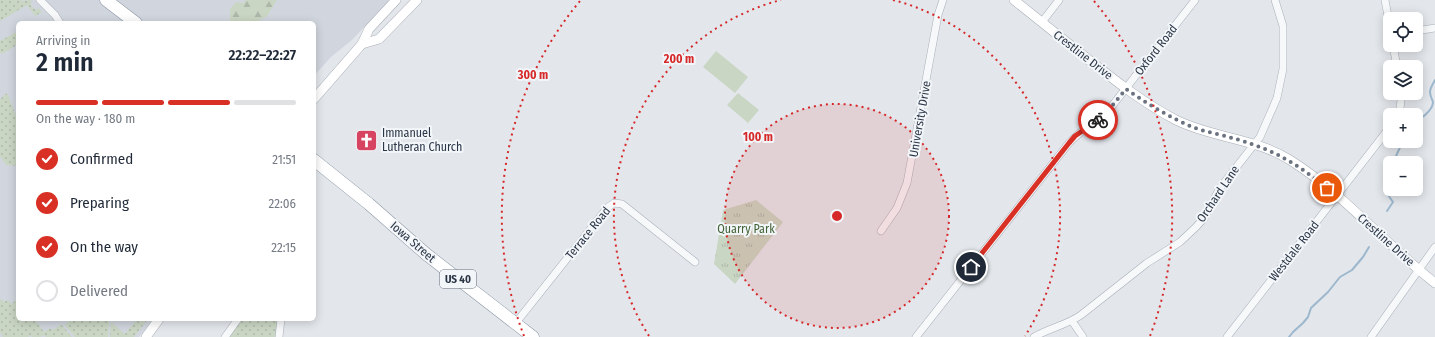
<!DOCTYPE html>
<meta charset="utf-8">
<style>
body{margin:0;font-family:"Fira Sans Condensed",sans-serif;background:#f6f6f7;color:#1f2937;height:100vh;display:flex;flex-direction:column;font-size:15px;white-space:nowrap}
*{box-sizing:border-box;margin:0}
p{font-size:13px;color:#747a83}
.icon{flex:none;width:22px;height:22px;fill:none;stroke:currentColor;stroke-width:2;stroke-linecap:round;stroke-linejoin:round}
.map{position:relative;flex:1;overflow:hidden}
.panel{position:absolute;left:16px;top:21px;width:300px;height:300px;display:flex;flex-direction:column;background:#fff;border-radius:6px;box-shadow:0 2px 10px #0003}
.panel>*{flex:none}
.buttons{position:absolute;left:1383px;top:12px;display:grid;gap:8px}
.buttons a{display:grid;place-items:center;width:40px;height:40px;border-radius:6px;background:#fff;box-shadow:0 2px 10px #0003;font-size:20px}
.pin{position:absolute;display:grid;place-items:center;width:34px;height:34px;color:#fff;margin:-17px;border:2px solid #fff;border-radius:50%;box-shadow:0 1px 4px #0007}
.courier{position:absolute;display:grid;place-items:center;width:40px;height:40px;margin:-20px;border:3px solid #d93025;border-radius:50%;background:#fff;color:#222;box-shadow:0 1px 5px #0007}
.summary em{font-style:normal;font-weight:600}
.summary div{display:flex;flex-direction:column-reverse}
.summary{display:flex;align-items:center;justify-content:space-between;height:68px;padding:0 20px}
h1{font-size:26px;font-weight:600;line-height:30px}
.bar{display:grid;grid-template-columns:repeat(4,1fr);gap:6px 4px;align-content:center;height:48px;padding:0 20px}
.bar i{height:5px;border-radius:3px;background:#e0e1e3}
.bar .active{background:#d93025}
.bar p{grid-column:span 4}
ol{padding:0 20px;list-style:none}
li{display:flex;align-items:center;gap:12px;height:44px}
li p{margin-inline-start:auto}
li .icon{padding:4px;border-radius:50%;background:#d93025;color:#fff;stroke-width:4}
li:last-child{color:#747a83}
li i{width:22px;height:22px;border:2px solid #e0e1e3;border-radius:50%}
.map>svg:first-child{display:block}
</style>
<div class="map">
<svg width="1435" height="337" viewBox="0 0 1435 337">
<defs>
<pattern id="grass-dots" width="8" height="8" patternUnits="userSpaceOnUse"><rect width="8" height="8" fill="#cad6c4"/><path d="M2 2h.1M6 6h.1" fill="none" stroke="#aeb8aa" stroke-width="1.8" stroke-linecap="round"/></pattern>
<pattern id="forest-firs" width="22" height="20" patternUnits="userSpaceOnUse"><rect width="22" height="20" fill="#cad6c4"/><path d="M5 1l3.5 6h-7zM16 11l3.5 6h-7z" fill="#aeb8aa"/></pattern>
<pattern id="park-tufts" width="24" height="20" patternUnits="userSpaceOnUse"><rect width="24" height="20" fill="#cad6c4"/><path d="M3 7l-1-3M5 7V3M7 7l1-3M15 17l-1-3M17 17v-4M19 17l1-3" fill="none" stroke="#aeb8aa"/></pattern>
</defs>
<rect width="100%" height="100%" fill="#e3e7ec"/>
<polygon fill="#d1d6de" points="0,0 390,0 352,40 331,57 314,76 314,23 18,23 18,319 153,319 139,337 0,337"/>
<g fill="url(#grass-dots)">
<polygon points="0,0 20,0 22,1 30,0 32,2 30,5 36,10 39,8 42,12 35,16 27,5 0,21"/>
<polygon points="18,31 18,44 2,54 0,52 0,41"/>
<polygon points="7,93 18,120 18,166 6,165 0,156 0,100 3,96"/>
<polygon points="2,299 4,302 8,300 11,304 18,299 18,319 35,319 44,332 50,328 53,330 61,324 72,337 46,337 44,335 40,337 32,337 31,335 28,337 3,337 0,332 0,300"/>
<polygon points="71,319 107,319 109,321 108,337 75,337 65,325"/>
<polygon points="137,319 148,319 134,337 110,337 111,322 125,334"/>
<polygon points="242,319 278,319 276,337 228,337"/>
</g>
<polygon fill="url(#forest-firs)" points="246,0 277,0 267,16 255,23 230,23 230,9 236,2 243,3"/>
<polygon fill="url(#park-tufts)" points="756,200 783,222 735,284 714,264 723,210"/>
<g fill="#cad6c4">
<polygon points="716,51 748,77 735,93 703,67"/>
<polygon points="738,93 759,110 748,123 727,105"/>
</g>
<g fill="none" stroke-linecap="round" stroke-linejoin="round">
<g stroke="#9db7cd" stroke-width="2">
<path d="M 1416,116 L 1421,118 C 1426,115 1433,108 1433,102 C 1432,99 1430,96 1430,92 C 1430,88 1433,84 1435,80"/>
<polyline points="1401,163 1401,159 1396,156 1403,141"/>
<polyline points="1387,211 1393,202 1388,195 1393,189"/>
<polyline points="1289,337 1293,332 1303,323 1308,317 1311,308 1328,292 1340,277 1352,270 1363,257 1369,247"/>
</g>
<defs>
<g id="street">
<polyline points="40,0 55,15 60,23"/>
<polyline points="1385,0 1390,27"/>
<polyline points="1042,22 1059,0"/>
<polyline points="1416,31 1435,28"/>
<polyline points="1393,45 1397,67"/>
<polyline points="1398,115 1400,108 1402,93"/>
<polyline points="881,231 897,208 907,183 938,15 943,0"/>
<polyline points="1072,321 1083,337"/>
<polyline points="515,324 608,207 614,203 622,204 695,262"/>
<polyline points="225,337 238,319"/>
<polyline points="279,337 281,319"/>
<path d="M 916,337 L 1069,143 C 1082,129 1099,120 1112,106 L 1195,0"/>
<path d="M 1034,337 C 1049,328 1067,325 1081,315 L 1147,263 L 1180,242 L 1196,227 L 1204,218 L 1220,188 L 1260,137 L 1277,98 L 1283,69 L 1283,26 L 1275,0"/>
<polyline points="1227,337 1390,127"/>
<polyline points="1371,337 1435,247"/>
</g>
<g id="secondary">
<path d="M 1014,0 C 1039,20 1064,40 1089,60 C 1117,82 1145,104 1176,120 C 1212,138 1255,138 1290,160 C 1344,194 1385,244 1435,283"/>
<polyline points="362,44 379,39 417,0"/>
<polyline points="314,99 362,44 369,29 396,0"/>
<polyline points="146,337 159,319"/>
</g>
<g id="highway">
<polyline points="106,0 136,23"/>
<polyline points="314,160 369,204 426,254 533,337"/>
</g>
</defs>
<use href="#street" stroke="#a8aeb7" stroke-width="8"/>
<use href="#secondary" stroke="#a8aeb7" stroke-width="10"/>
<use href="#highway" stroke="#8a95a4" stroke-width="13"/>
<use href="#street" stroke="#f6f8fa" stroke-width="7"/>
<use href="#secondary" stroke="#fff" stroke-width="9"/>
<use href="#highway" stroke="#fff" stroke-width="12"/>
</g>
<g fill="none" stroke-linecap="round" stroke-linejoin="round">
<path stroke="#6b7380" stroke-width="4" stroke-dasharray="0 7.2" d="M 1098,120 L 1112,106 L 1126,89 C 1146,103 1169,117 1192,127 C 1206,132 1222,135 1236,139 C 1274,150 1296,163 1327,188"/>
<polyline stroke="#d93025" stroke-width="5" points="971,267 1069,143 1075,136 1098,120"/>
</g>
<circle cx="837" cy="216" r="112" fill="#d62828" fill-opacity=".12"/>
<g fill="none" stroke="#d62828" stroke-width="2" stroke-dasharray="2 4">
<circle cx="837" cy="216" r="112"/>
<path d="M649 336A223 223 0 0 1 781 0M893 0A223 223 0 0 1 1025 336"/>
<path d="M524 336A335 335 0 0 1 580 1M1094 1A335 335 0 0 1 1150 336"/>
</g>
<defs>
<symbol id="church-square" viewBox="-11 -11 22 22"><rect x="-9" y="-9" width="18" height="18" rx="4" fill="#d64461" stroke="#f3f6f9"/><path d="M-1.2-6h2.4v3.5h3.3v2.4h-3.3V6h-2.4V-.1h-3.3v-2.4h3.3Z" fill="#fff"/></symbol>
</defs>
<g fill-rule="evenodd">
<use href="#church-square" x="354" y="128" width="25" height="25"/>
</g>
<g text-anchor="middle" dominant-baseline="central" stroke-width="4" stroke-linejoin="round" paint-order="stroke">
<rect fill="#f3f6f9" stroke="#666f7c" stroke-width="1" x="440" y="270" width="36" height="18" rx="3"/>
<g font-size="11" font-weight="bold" fill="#2a3546">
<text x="458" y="279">US 40</text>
</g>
<g font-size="12" fill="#2a3546" stroke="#f3f6f9">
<text transform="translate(1156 50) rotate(-52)">Oxford Road</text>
<text transform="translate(1083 55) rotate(38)">Crestline Drive</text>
<text transform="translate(920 119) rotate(-80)">University Drive</text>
<text transform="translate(1218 194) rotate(-56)">Orchard Lane</text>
<text transform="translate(588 233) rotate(-51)">Terrace Road</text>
<text transform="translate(1386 240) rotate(42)">Crestline Drive</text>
<text transform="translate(413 242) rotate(41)">Iowa Street</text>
<text transform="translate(1294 251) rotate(-52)">Westdale Road</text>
</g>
<g font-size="12" fill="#2a3546" stroke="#f3f6f9" text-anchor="start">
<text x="382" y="133">Immanuel<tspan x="382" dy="14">Lutheran Church</tspan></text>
</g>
<g font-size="12" fill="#416236" stroke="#f3f6f9">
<text x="746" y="229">Quarry Park</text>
</g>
</g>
<circle cx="837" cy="216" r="6" fill="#d62828" stroke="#f3f6f9" stroke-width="2"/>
<g font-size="12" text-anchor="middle" font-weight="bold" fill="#d62828" stroke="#f3f6f9" stroke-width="4" stroke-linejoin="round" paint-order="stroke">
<text x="679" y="63">200 m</text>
<text x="533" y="79">300 m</text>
<text x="758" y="141">100 m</text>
</g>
</svg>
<div class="buttons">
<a><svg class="icon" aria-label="locate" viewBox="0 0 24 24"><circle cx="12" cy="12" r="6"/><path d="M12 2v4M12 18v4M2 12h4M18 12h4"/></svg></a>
<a><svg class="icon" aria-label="layers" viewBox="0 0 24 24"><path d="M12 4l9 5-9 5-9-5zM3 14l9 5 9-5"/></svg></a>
<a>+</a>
<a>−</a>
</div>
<div class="pin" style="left:1327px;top:188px;background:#ea580c"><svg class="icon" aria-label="bag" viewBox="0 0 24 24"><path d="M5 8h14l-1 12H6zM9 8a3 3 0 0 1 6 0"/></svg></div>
<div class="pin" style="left:971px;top:267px;background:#1f2937"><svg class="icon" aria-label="home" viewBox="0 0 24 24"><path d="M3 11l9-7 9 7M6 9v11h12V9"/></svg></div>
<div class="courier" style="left:1098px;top:120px"><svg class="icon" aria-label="bike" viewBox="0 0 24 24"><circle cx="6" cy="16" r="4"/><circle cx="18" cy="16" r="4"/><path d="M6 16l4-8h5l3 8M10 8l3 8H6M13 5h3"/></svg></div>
<section class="panel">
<div class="summary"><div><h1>2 min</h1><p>Arriving in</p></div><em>22:22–22:27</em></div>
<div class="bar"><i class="active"></i><i class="active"></i><i class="active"></i><i></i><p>On the way · 180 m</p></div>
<ol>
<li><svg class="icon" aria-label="check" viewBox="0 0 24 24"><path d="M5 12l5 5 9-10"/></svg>Confirmed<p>21:51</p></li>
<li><svg class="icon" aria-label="check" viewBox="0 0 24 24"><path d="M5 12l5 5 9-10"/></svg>Preparing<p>22:06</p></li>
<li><svg class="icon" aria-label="check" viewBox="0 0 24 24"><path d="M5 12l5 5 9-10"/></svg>On the way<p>22:15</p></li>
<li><i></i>Delivered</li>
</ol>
</section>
</div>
